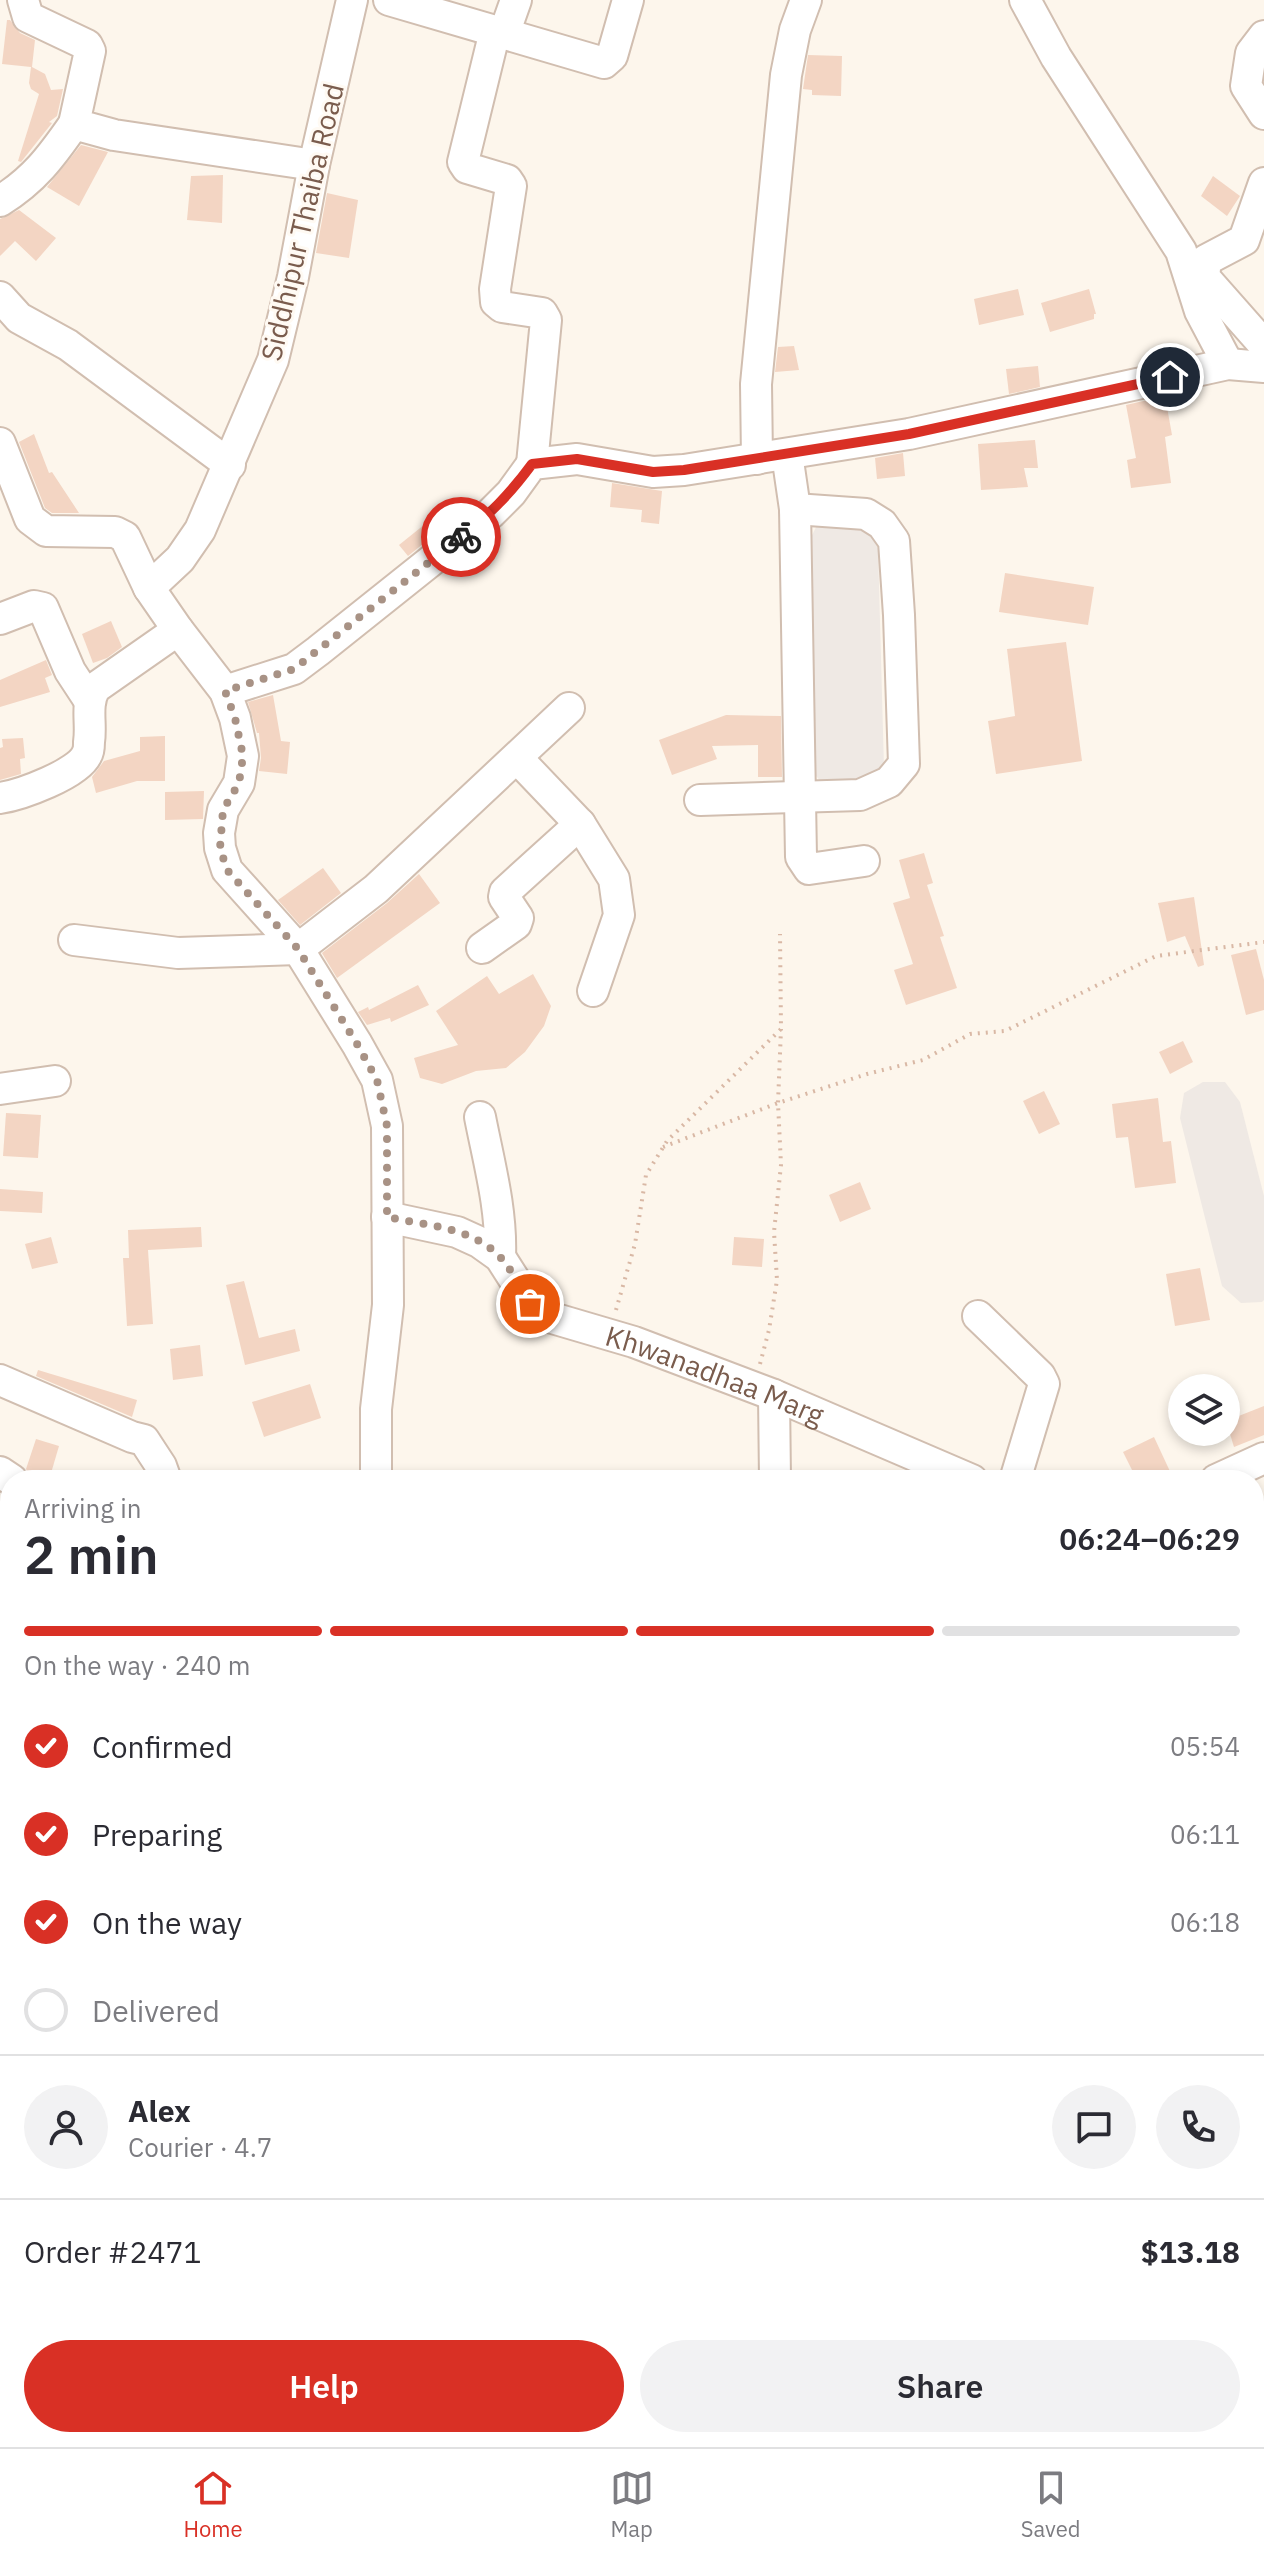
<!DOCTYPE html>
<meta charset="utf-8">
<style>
body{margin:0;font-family:"IBM Plex Sans",sans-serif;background:#f2f2f3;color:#2b2b33;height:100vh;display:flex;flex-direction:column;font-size:30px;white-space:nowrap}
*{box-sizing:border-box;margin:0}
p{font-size:26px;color:#7c7c81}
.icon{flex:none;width:44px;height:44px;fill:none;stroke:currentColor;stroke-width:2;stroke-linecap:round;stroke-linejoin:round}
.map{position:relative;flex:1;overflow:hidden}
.side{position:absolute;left:0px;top:1470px;width:1264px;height:978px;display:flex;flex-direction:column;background:#fff;border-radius:32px 32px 0 0;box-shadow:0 4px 12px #0003}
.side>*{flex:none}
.buttons{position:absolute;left:1168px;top:1374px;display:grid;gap:16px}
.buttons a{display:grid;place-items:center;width:72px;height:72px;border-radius:50%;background:#fff;box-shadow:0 4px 12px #0003;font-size:40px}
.pin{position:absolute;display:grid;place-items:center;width:68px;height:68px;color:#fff;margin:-34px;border:4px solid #fff;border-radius:50%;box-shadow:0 2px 8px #0007}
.courier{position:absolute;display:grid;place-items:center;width:80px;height:80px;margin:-40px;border:6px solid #d93025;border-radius:50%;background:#fff;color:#222;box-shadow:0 2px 10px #0007}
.overview em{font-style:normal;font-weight:600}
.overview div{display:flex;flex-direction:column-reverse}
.overview{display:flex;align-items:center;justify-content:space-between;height:136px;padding:0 24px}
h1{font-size:52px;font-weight:600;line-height:60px}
.bar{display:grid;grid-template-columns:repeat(4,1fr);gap:12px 8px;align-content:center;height:96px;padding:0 24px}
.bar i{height:10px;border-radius:6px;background:#e1e1e2}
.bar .selected{background:#d93025}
.bar p{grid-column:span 4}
.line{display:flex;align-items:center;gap:20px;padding:0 24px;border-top:2px solid #e1e1e2}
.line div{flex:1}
.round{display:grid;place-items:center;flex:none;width:84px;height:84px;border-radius:42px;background:#f2f2f3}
ol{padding:0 24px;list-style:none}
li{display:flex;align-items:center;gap:24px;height:88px}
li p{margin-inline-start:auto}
li .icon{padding:8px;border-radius:50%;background:#d93025;color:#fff;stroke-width:4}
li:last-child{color:#7c7c81}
li i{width:44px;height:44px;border:4px solid #e1e1e2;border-radius:50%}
.action{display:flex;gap:16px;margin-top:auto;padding:16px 24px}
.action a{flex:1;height:92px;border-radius:48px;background:#d93025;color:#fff;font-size:32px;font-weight:600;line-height:92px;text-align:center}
.action a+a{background:#f2f2f3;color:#2b2b33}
.menu{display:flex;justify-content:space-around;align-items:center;height:112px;border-top:2px solid #e1e1e2;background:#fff;font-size:22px;color:#7c7c81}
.menu a{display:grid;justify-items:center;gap:4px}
.menu .selected{color:#d93025}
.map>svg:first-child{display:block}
</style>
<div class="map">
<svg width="1264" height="2447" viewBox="0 0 1264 2447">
<rect width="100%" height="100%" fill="#fdf6ec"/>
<g fill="#efe9e4">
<polygon points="864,524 878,548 884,768 871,786 829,791 811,770 805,550 817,525"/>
<polygon points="1203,1082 1225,1082 1240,1102 1264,1196 1264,1300 1262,1302 1241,1303 1222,1286 1180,1118 1184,1093"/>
</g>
<g fill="#f3d5c3">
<polygon points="7,20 10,20 20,33 35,40 32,67 45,74 51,90 63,89 57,116 49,122 52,123 21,162 18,161 39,94 31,89 29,83 31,67 2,64"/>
<polygon points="808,55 842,56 841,96 812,95 812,90 803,89"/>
<polygon points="81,145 108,152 79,206 47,187"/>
<polygon points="223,175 222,223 187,220 191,176"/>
<polygon points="1213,176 1240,196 1227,216 1201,196"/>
<polygon points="327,193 358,200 349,258 316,253"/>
<polygon points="19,210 56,238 36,261 15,241 0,256 0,219"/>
<polygon points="1018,289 1024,315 979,325 974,299"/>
<polygon points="1089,289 1096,314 1094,314 1094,319 1050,332 1041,303"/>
<polygon points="794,346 799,370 775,372 778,347"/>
<polygon points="1038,366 1040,387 1009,394 1006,369"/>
<polygon points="1165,396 1172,435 1165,437 1171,483 1131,488 1127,460 1136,458 1126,405"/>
<polygon points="34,434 49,473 52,472 79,513 52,513 45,508 19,442"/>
<polygon points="1035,440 1038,468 1024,468 1028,487 981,490 978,444"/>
<polygon points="903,453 905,476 877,479 875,458"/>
<polygon points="612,483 662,491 659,524 641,522 642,510 610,507"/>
<polygon points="450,504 459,515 408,556 399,545"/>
<polygon points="1005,573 1094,587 1088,625 999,612"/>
<polygon points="111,621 122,647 107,658 93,663 82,634"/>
<polygon points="1066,642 1082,761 996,774 988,721 1015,716 1007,649"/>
<polygon points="46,660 52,675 45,678 50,692 0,707 0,680"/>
<polygon points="273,695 281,741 290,742 287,774 259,771 261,758 259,733 257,733 248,702"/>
<polygon points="726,715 781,716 782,777 758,777 758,745 712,746 717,759 672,775 659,740"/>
<polygon points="165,736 165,781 137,781 96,793 92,777 104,761 140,751 140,737"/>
<polygon points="23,738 25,758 20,759 21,774 0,780 0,748 3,747 2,739"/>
<polygon points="204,791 203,819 165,820 165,792"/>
<polygon points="924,853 933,883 927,885 944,936 940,937 957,988 906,1005 894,970 913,964 893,903 910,898 899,860"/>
<polygon points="323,868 341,893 300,925 278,900"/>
<polygon points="419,874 440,903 337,978 322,953 387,903"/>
<polygon points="1194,897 1204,965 1198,967 1185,936 1167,942 1158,903"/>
<polygon points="1256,949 1264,980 1264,1010 1246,1015 1231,955"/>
<polygon points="533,974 551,1006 544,1026 525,1052 506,1068 476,1071 442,1084 420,1078 414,1058 458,1045 436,1011 487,976 499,994"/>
<polygon points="418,985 429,1005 391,1022 390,1018 367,1025 358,1012 368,1007 369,1010"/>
<polygon points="1183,1041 1193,1062 1170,1074 1159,1052"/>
<polygon points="1044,1091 1060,1124 1039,1134 1023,1101"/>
<polygon points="1158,1098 1163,1142 1171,1141 1176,1183 1135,1188 1128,1137 1116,1138 1112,1104"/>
<polygon points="6,1113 41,1115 38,1158 3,1156"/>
<polygon points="860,1182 871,1209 840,1222 829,1195"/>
<polygon points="0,1189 43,1192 42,1213 0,1211"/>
<polygon points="201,1227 202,1247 148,1250 153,1324 127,1326 123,1258 129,1258 128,1230"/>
<polygon points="51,1237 58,1263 32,1269 25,1244"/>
<polygon points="734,1237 764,1239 762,1267 732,1265"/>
<polygon points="1200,1268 1210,1320 1175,1326 1166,1274"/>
<polygon points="244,1281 259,1338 295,1329 300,1351 245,1365 226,1285"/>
<polygon points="200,1345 203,1376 173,1380 170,1349"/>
<polygon points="38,1370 137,1400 132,1417 36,1376"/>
<polygon points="310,1384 321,1418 264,1437 252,1402"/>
<polygon points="1264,1406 1264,1435 1234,1447 1226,1421"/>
<polygon points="1154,1437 1174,1480 1137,1480 1123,1452"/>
<polygon points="36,1439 59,1446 49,1480 28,1473 26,1469"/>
</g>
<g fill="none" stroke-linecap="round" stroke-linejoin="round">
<defs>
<g id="minor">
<polyline points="23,0 28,17 87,45 90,51 74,124 114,135 314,165"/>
<polyline points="352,0 314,165 293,277 273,360 200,530 180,559 149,588 178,630 225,691 235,718 243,756 239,783 223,810 219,833 220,848 227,870 298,949 357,1044 377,1080 387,1126 388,1305 376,1409 376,1480"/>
<polyline points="389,0 604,63 612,56 628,0"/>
<polyline points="1025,0 1056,57 1181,251 1200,311 1228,364"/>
<polyline points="495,31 463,162 467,168 507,180 511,186 495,289 496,302 502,307 542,313 546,320 532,464"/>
<polyline points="504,34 516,0"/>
<polyline points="1264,36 1251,53 1246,86 1264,114"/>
<polyline points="1264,183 1244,240 1206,260 1204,277 1264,345"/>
<path d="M 0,201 C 34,180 51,157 74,124"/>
<polyline points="0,297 19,318 68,345 230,465"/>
<polyline points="0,443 30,519 46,531 115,532 125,537 149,588"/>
<polyline points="787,454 795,509 801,857 809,869 864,861"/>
<polyline points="757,459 756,384 786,75 795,30 806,0"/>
<polyline points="0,619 34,606 43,608 70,671 89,700"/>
<polyline points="225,691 294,669 318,651 491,513 511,493 532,464 577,459 653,472 684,470 909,434 1228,364 1264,367"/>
<polyline points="517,758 580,824 614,879 619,915 593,991"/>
<path d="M 0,798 C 20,795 79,774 87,754 C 89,751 89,746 89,742 C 92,723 85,706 95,688 L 178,630"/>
<polyline points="700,800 860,795 889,782 904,764 899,615 894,541 882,524 866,514 795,509"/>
<polyline points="74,940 178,953 298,949 376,889 569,708"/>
<polyline points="482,948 516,924 518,918 504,897 505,892 580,824"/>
<polyline points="0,1089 55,1081"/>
<path d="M 480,1117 C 489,1163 502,1210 500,1257"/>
<path id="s1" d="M 387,1217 L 457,1232 L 479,1242 L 500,1257 L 530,1304 L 549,1317 L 634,1342 L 774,1395 L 972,1480"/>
<polyline points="978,1316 1040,1376 1044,1384 1015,1480"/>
<polyline points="0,1380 132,1437 144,1440 161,1466 166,1480"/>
<polyline points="774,1395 775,1480"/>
<polyline points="0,1472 12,1480"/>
<polyline points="1216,1480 1264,1458"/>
<polyline points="1254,1898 1264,1908"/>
<polyline points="1254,2196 1264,2189"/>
<polyline points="1254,2275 1264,2280"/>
<polyline points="1254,2392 1264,2407"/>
<polyline points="1144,2438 1166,2446"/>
<polyline points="324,2447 327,2438"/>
<polyline points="683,2447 685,2438"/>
<polyline points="862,2447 863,2438"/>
</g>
</defs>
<use href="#minor" stroke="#d1beb0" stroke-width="34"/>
<g stroke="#d9b8a5" stroke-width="4" stroke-dasharray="2 6" stroke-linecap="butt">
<polyline points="663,1147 778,1103 867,1074 923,1060 970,1034 1005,1031 1156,956 1264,942"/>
<polyline points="616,1310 635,1244 646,1175 667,1141 781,1029 780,934"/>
<polyline points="760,1364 769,1330 777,1280 774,1232 781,1165 778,1103 781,1029"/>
<polyline points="0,2104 10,2125"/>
<polyline points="211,2438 214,2439 216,2447"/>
</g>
<use href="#minor" stroke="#fff" stroke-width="30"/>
</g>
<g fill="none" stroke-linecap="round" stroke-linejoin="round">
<path stroke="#a89285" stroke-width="8" stroke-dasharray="0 14.4" d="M 461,537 L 294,669 L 225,691 L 235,718 L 243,756 L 239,783 L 223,810 L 220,848 L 227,870 L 298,949 L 357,1044 L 377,1080 L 387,1126 L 387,1217 C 424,1225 471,1227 499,1256 C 512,1269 521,1289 530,1304"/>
<path stroke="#d93025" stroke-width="10" d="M 461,537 C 490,514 510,494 532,464 L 577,459 L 653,472 L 684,470 L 909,434 L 1170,377"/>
</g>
<g text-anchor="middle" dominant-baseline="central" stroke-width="6" stroke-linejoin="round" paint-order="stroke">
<g font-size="28" fill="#7a5c4d" stroke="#fffaf3">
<text transform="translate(302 222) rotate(-77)">Siddhipur Thaiba Road</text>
<text stroke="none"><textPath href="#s1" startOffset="376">Khwanadhaa Marg</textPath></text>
</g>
</g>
</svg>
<div class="buttons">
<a><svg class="icon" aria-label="layers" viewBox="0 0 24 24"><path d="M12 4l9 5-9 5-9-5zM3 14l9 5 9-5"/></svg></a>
</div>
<div class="pin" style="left:530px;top:1304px;background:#ea580c"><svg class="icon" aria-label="bag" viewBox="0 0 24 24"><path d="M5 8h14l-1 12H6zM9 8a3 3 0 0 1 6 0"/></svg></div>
<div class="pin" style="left:1170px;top:377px;background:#1f2937"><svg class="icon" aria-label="home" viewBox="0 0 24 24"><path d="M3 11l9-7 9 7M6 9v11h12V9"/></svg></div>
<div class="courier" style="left:461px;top:537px"><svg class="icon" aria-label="bike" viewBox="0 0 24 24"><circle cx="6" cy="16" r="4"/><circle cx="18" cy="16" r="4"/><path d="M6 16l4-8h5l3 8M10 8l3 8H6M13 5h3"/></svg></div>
<section class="side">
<div class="overview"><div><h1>2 min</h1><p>Arriving in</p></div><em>06:24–06:29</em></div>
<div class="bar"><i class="selected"></i><i class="selected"></i><i class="selected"></i><i></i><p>On the way · 240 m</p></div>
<ol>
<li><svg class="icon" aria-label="check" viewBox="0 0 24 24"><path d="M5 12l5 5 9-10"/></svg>Confirmed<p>05:54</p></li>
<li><svg class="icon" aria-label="check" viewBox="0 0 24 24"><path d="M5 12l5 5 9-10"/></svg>Preparing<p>06:11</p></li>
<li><svg class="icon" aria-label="check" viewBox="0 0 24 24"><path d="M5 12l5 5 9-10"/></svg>On the way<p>06:18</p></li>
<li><i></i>Delivered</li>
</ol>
<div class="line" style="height:144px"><a class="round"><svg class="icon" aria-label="person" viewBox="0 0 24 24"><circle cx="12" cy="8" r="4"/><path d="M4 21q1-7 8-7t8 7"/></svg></a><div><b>Alex</b><p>Courier · 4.7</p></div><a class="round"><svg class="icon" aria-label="chat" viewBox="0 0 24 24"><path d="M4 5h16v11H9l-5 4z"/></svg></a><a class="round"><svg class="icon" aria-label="phone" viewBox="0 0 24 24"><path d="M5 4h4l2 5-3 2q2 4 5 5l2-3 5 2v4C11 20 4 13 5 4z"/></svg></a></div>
<div class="line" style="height:104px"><div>Order #2471</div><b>$13.18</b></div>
<div class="action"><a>Help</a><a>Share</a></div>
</section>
</div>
<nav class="menu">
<a class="selected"><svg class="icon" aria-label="home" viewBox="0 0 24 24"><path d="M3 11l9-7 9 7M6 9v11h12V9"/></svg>Home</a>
<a><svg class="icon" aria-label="map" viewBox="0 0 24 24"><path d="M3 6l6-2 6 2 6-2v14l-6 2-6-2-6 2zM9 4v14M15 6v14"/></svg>Map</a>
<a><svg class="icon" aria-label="saved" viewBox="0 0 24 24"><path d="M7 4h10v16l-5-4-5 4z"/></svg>Saved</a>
</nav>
